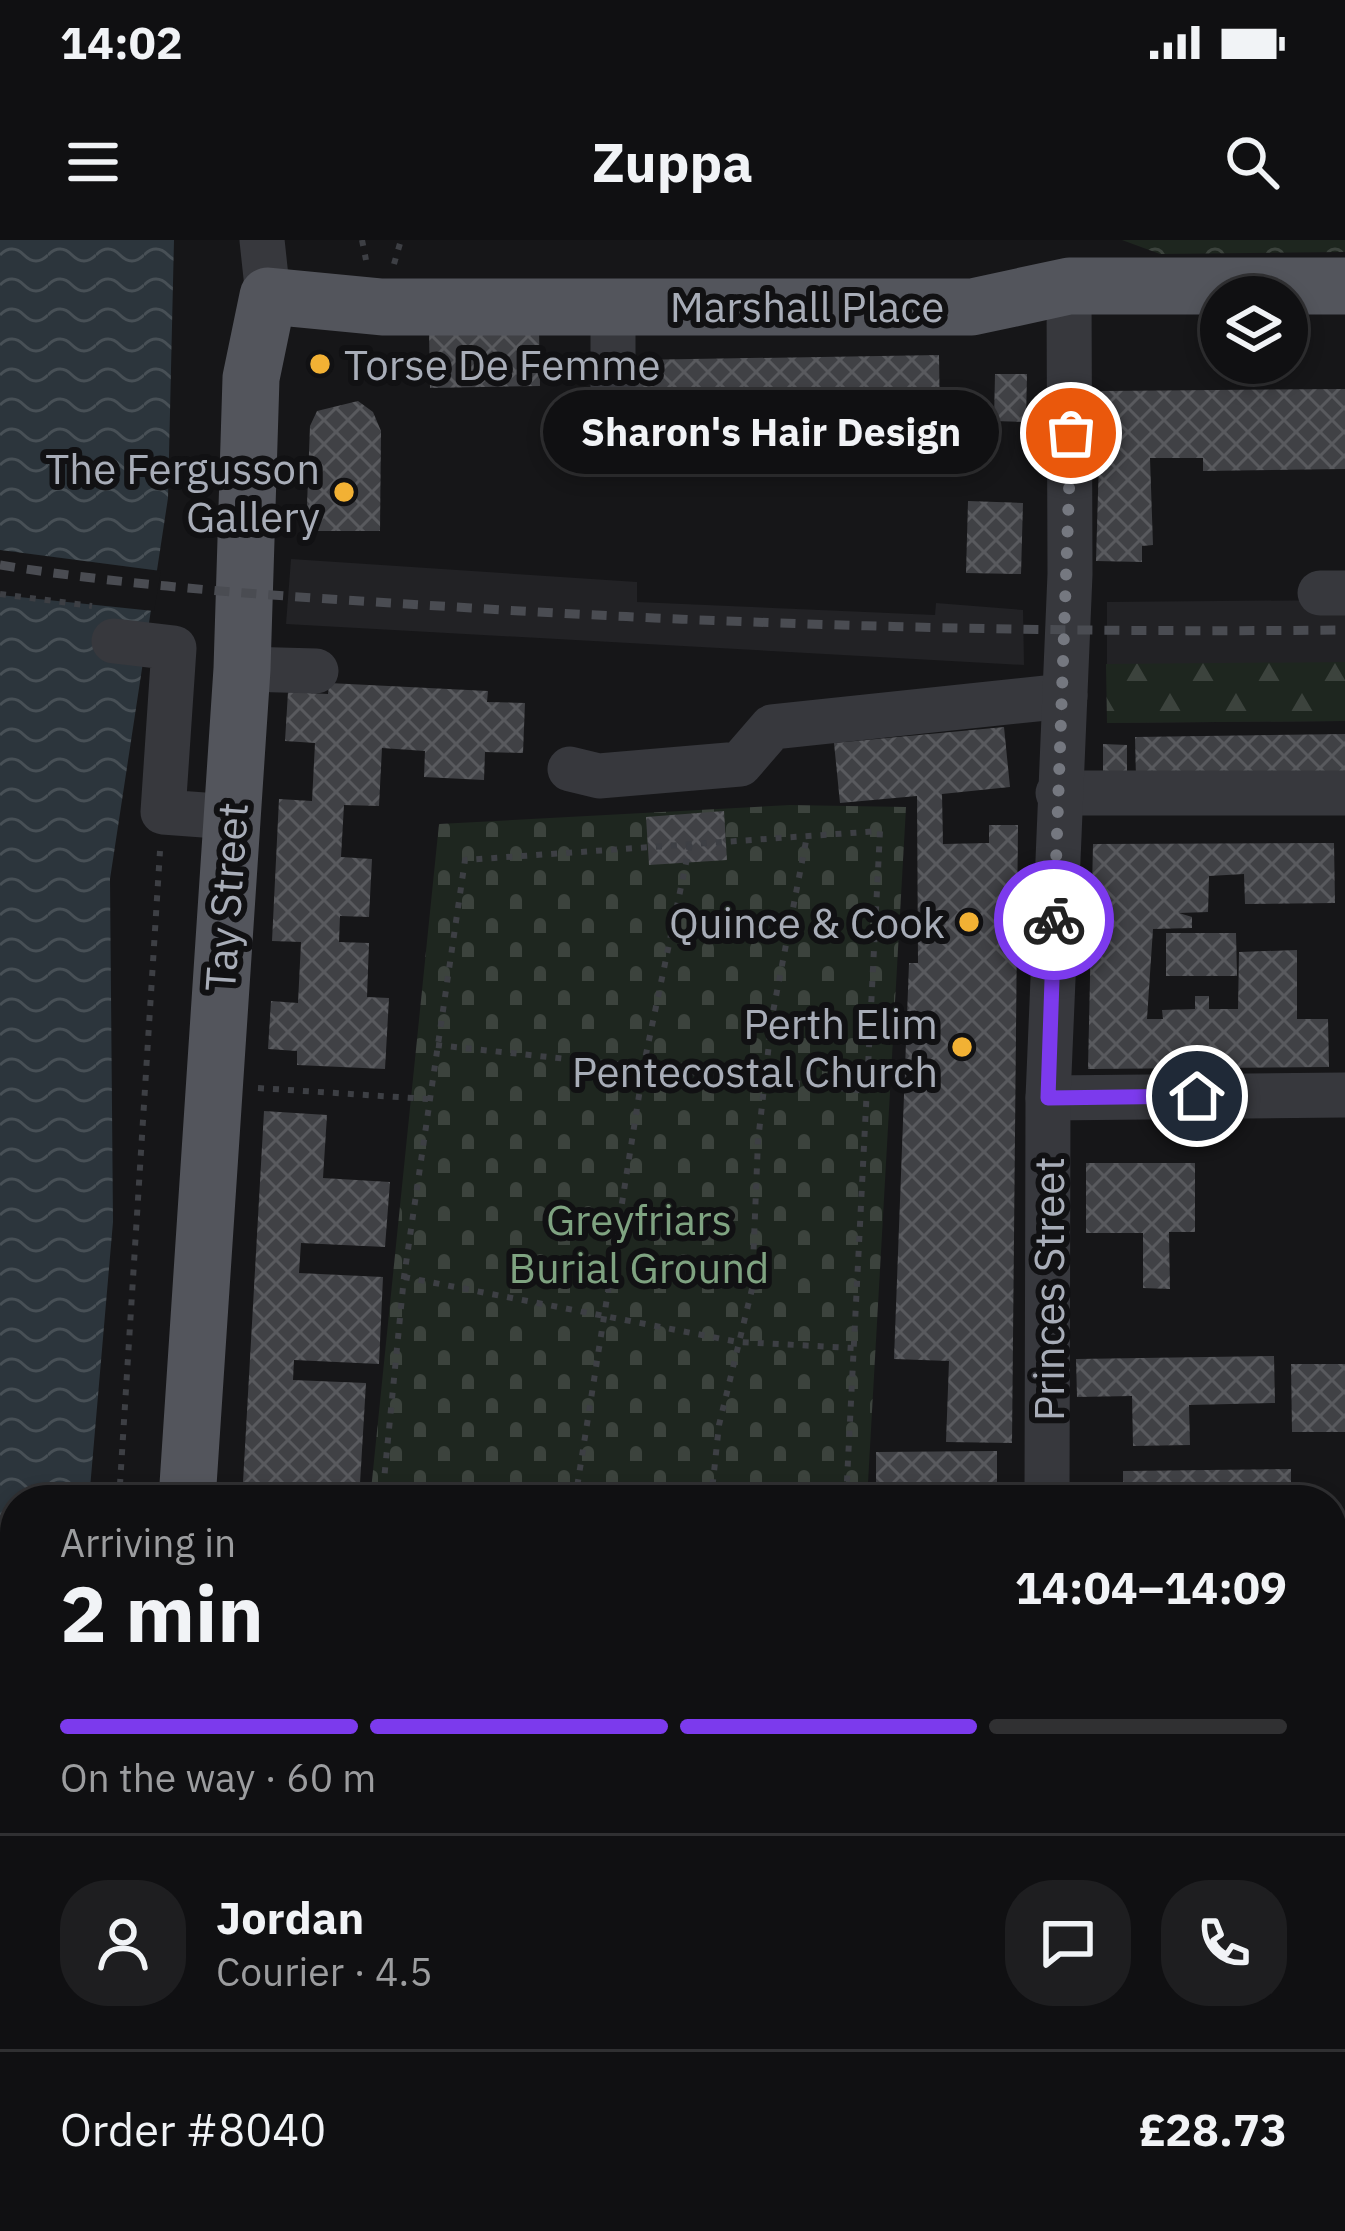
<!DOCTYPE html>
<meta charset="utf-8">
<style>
body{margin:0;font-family:"IBM Plex Sans",sans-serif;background:#1e1e20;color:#f1f3f6;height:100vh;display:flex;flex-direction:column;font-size:45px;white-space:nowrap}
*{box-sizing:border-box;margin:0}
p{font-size:39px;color:#9c9d9f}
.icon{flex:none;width:66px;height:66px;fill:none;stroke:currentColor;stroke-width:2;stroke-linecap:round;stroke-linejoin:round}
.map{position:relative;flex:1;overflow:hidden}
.panel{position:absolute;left:0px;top:1245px;width:1347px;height:747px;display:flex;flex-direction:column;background:#101012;border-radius:48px 48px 0 0;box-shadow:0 6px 18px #0003,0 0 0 3px #303032}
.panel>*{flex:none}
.buttons{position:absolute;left:1200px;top:36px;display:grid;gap:24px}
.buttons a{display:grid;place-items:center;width:108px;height:108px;border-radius:50%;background:#101012;box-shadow:0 6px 18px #0003,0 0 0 3px #303032;font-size:60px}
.pin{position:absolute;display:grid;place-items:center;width:102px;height:102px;color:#fff;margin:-51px;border:6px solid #fff;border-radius:50%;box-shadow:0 3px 12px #0007}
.courier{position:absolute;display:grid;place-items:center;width:120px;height:120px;margin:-60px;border:9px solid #7c3aed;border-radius:50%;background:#fff;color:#222;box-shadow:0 3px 15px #0007}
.bubble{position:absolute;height:84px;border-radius:42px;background:#101012;box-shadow:0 6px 18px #0003,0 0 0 3px #303032;font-size:39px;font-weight:800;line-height:84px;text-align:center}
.headline em{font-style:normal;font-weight:800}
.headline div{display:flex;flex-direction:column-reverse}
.headline{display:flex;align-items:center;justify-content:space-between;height:204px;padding:0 60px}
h1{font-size:78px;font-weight:800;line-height:90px}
.bar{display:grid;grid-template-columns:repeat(4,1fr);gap:18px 12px;align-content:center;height:144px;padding:0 60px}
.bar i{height:15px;border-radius:9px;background:#303032}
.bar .active{background:#7c3aed}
.bar p{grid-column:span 4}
.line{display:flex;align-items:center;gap:30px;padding:0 60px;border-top:3px solid #303032}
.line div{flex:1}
.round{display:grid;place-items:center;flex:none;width:126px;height:126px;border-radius:48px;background:#1e1e20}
.status{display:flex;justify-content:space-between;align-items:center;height:84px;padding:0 60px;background:#101012;direction:ltr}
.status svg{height:33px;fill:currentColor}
header{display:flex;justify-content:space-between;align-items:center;height:156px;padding:0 60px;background:#101012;font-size:54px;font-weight:800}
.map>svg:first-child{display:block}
</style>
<div class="status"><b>14:02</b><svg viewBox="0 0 49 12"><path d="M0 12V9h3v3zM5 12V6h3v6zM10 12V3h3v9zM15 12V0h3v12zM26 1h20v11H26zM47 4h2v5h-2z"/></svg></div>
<header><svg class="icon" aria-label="menu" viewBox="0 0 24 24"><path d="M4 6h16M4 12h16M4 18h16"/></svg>Zuppa<svg class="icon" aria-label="search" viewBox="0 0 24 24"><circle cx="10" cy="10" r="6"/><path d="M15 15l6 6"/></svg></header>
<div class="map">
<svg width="1345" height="1991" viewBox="0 0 1345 1991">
<defs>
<pattern id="forest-firs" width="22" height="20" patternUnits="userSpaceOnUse" patternTransform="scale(3)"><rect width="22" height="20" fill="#1e261f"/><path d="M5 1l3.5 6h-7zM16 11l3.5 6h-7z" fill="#3c433d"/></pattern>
<pattern id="cemetery-stones" width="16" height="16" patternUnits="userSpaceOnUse" patternTransform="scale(3)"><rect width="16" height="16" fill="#1e261f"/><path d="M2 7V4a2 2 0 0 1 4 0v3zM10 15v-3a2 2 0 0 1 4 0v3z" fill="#3c433d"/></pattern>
<pattern id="park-crowns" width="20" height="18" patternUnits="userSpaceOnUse" patternTransform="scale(3)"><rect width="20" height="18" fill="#1e261f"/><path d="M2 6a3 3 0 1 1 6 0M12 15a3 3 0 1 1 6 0" fill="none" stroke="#3c433d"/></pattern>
<pattern id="water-waves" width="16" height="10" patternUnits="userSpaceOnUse" patternTransform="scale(3)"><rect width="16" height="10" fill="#2c353c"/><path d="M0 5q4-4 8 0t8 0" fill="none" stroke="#485056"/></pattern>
<pattern id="building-cross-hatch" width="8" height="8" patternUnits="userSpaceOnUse" patternTransform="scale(3)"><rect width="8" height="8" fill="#404145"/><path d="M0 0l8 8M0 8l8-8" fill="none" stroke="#595a5e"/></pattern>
</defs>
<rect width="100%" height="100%" fill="#161618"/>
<g fill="#222225">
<polygon points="291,319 637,342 637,362 935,375 936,363 1023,370 1024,425 286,384"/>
<polygon points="1345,360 1345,481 1107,483 1107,362"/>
</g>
<polygon fill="url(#forest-firs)" points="1345,422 1345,481 1107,483 1106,424"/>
<polygon fill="url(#cemetery-stones)" points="790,565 906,567 867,1260 370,1260 439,584"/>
<polygon fill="url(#park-crowns)" points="1122,0 1345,0 1345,12 1160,14"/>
<polygon fill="url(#water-waves)" points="0,0 174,0 168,258 110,639 113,982 89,1260 15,1260 15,1977 0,1991"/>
<polygon fill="#161618" points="0,310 161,331 154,371 0,355"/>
<g fill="url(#building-cross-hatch)">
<polygon points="539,89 540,146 430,148 429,91"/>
<polygon points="939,115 940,182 633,187 632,120"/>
<polygon points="995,134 1027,134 1026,182 994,181"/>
<polygon points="1345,149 1345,229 1203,231 1203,218 1150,218 1153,305 1142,306 1142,322 1096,321 1101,151"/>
<polygon points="358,161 373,172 381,191 380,291 306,291 310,186 317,171"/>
<polygon points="968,261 1023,263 1021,334 966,333"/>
<polygon points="329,443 488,451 487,462 525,463 523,513 485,512 484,540 424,537 425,511 382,508 379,566 344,565 341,617 372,619 369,677 340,676 339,702 369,703 367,757 389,758 385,829 297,825 297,811 268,809 271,761 298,763 301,702 272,701 279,559 312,561 315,503 285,501 288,452 328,454"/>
<polygon points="1004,487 1010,547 942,554 943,604 989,603 989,585 1018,585 1012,1203 946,1202 949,1121 894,1119 909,723 918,723 917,556 840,563 834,503"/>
<polygon points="1345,494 1345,537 1136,539 1135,497"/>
<polygon points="1103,504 1127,505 1127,535 1103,535"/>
<polygon points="724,571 727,620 649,625 646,577"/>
<polygon points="1334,603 1335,663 1245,664 1244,634 1209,636 1208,672 1179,673 1192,677 1192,688 1153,689 1147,779 1163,779 1162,770 1195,769 1195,756 1209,756 1209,769 1238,769 1239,712 1297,710 1297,779 1328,779 1329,827 1088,829 1093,604"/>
<polygon points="1166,693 1236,693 1237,736 1166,736"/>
<polygon points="264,871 327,875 323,938 390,942 385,1007 301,1003 299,1033 383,1037 379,1124 294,1120 293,1140 366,1143 359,1260 242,1260"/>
<polygon points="1086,923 1195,923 1195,992 1169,992 1170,1049 1143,1048 1143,993 1086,993"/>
<polygon points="1274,1116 1275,1163 1189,1165 1190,1205 1133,1206 1132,1156 1077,1157 1076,1119"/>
<polygon points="1291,1124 1345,1124 1345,1192 1292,1192"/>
<polygon points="997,1211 997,1260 876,1260 876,1212"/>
<polygon points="1291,1229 1291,1260 1123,1260 1123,1231"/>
<rect x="1332" y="1296" width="13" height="156"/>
<rect x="1332" y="1899" width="13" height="66"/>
</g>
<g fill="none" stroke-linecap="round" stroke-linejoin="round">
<g stroke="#3d3f44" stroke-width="6" stroke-dasharray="6 9" stroke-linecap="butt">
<polyline points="362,0 366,20"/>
<polyline points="394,24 401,0"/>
<polyline points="0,354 92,366"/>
<polyline points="436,805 867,851"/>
<polyline points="258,848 428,859"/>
<polyline points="404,1037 738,1102 854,1108"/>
<polyline points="119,1260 160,611"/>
<polyline points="425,1260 383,1250 404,1037 465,620 880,591 846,1260"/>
<polyline points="575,1260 644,824 690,604"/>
<polyline points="711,1260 719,1185 752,1049 758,901 772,777 807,596"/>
<polyline points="1266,1977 1266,1991"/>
<polyline points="89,1991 91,1977"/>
</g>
<g stroke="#37383d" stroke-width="45">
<polyline points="262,0 268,56"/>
<polyline points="613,65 613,182 622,207 780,211"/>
<polyline points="1320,353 1345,353"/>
<polyline points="114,401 174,408 163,572 231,577"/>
<polyline points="242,429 316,431"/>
<polyline points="570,529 599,536 740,524 772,487 1065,456"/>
<polyline points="1058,553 1345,553"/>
<polyline points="1048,858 1345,855"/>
<polyline points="1047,1260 1048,858 1070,334 1069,46"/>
<polyline points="1332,1479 1345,1478"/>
<polyline points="341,1977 502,1991"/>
<polyline points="1012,1991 1013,1977"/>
</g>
<g stroke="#53555c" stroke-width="57">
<polyline points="187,1260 242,429 251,138 268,56 382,67 972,67 1069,46 1345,46"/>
<polyline points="0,1959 15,1960"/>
<polyline points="155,1977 156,1991"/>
</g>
<path stroke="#4a4c52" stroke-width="9" stroke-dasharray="15 12" stroke-linecap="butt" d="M 0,325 C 156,350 313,358 471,368 C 762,386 1054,393 1345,390"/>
</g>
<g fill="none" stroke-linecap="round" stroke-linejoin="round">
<polyline stroke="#757880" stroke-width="12" stroke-dasharray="0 21.6" points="1054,680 1071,193"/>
<polyline stroke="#7c3aed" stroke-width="15" points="1054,680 1048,858 1197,856"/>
</g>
<g fill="#f2b134" stroke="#111113" stroke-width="4.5">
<circle cx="320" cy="124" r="12"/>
<circle cx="344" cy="252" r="12"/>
<circle cx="969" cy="682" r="12"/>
<circle cx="962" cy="807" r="12"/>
</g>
<g text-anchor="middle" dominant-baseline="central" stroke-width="12" stroke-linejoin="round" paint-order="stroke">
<g font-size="42" fill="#a8adb8" stroke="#111113">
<text x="807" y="66">Marshall Place</text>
<text transform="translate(226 657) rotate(-86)">Tay Street</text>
<text transform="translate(1048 1049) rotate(-90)">Princes Street</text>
</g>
<g font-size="42" fill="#a8adb8" stroke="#111113" text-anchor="end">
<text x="344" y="124" text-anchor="start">Torse De Femme</text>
<text x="320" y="228">The Fergusson<tspan x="320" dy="48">Gallery</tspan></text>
<text x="945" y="682">Quince &amp; Cook</text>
<text x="938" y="783">Perth Elim<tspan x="938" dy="48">Pentecostal Church</tspan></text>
</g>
<g font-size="42" fill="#7fa381" stroke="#111113">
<text x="639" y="979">Greyfriars<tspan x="639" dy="48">Burial Ground</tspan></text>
</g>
</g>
</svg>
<div class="buttons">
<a><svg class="icon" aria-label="layers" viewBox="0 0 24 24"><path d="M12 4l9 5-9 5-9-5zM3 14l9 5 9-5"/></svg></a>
</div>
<div class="pin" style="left:1071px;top:193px;background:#ea580c"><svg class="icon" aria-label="bag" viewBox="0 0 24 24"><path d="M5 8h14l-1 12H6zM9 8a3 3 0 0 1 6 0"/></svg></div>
<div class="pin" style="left:1197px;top:856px;background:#1f2937"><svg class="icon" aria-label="home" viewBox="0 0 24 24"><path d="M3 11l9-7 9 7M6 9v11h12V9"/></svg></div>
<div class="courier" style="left:1054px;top:680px"><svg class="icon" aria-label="bike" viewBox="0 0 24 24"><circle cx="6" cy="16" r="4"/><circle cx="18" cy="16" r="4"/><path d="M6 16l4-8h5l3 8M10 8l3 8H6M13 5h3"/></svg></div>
<div class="bubble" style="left:543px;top:150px;width:456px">Sharon's Hair Design</div>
<section class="panel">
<div class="headline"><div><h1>2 min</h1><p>Arriving in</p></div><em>14:04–14:09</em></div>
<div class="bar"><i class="active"></i><i class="active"></i><i class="active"></i><i></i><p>On the way · 60 m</p></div>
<div class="line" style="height:216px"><a class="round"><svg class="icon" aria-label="person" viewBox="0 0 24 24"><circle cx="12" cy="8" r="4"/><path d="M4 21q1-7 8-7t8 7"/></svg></a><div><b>Jordan</b><p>Courier · 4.5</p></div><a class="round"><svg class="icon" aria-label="chat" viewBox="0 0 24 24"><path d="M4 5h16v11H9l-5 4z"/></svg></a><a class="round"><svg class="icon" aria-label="phone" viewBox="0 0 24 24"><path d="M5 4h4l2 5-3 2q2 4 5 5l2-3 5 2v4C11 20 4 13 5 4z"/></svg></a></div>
<div class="line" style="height:156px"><div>Order #8040</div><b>£28.73</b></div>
</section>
</div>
